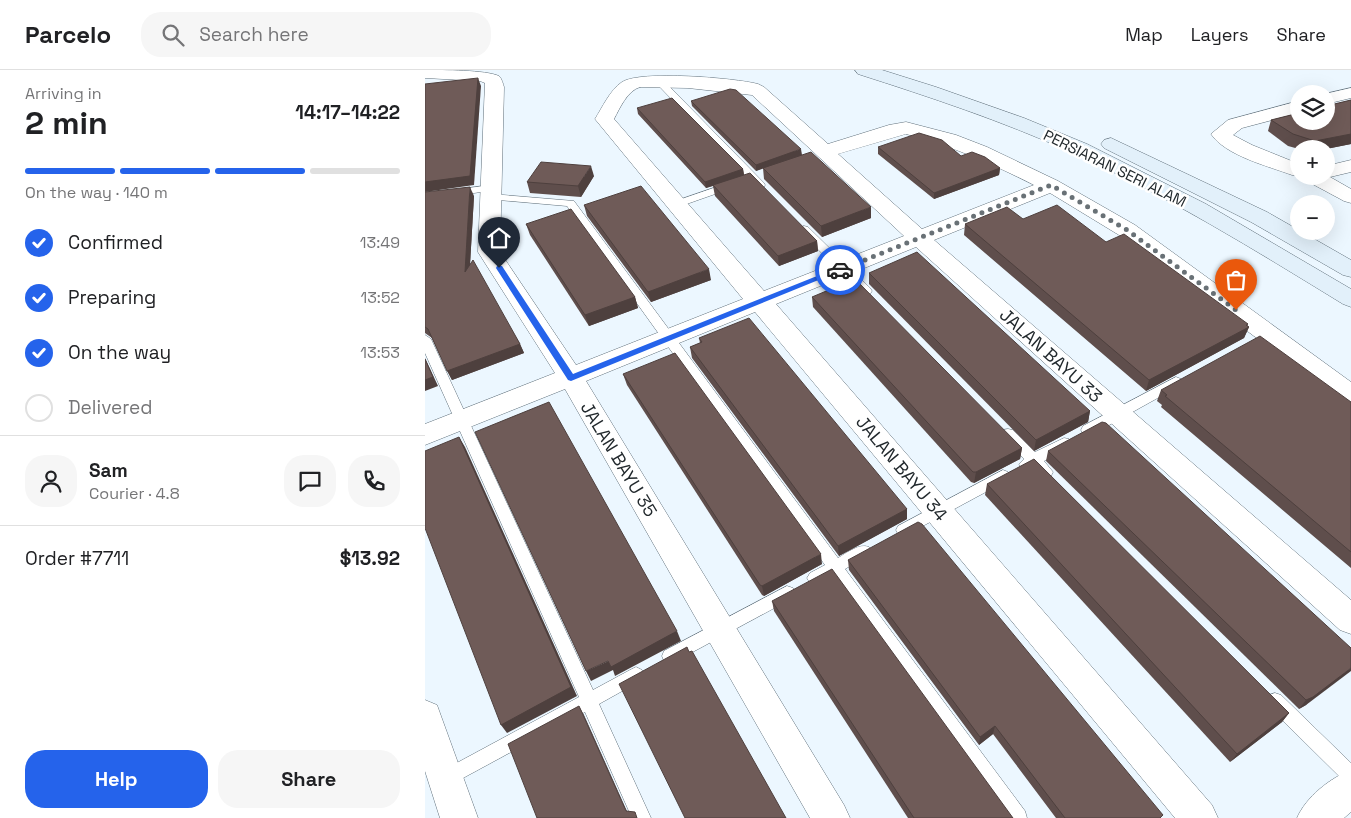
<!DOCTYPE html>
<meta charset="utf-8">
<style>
body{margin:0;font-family:"Space Grotesk",sans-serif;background:#f6f6f6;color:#202124;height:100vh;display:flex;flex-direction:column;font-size:19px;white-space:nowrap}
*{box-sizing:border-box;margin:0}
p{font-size:16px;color:#757577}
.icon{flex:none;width:28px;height:28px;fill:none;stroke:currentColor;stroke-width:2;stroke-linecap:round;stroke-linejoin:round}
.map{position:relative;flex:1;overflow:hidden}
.details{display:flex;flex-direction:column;background:#fff;width:425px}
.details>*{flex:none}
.controls{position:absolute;left:865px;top:15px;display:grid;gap:10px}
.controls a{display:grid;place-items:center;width:45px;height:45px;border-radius:50%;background:#fff;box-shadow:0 5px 20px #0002;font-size:25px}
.pin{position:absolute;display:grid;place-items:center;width:42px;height:42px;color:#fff;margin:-51px -21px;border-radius:50% 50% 50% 0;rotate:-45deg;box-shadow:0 0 5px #0007}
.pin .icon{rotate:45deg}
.courier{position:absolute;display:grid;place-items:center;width:50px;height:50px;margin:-25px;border:4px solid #2563eb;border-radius:50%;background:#fff;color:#222;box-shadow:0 1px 6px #0007}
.summary em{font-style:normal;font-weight:700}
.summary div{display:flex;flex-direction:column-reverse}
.summary{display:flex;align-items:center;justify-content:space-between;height:85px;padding:0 25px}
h1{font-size:32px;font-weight:700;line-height:38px}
.bar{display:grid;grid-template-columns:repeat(4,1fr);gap:8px 5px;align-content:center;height:60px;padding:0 25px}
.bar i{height:6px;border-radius:4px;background:#e0e0e0}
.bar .selected{background:#2563eb}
.bar p{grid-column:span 4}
.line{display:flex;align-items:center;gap:12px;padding:0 25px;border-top:1px solid #e0e0e0}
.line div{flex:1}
.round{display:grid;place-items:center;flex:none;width:52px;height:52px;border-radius:20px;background:#f6f6f6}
ol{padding:0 25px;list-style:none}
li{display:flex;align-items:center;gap:15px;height:55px}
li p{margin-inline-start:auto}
li .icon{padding:5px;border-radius:50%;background:#2563eb;color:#fff;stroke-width:4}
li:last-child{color:#757577}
li i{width:28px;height:28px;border:2px solid #e0e0e0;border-radius:50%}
.action{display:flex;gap:10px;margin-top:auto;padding:10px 25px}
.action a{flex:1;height:58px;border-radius:20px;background:#2563eb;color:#fff;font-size:20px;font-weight:700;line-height:58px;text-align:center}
.action a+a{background:#f6f6f6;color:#202124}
header{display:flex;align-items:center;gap:30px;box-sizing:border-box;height:70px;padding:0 25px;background:#fff;border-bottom:1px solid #e0e0e0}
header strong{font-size:24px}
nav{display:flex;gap:28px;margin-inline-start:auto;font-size:18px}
.search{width:350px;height:45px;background:#f6f6f6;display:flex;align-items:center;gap:12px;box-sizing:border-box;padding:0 18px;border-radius:20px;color:#757577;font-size:19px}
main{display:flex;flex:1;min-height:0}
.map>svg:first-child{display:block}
</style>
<header>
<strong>Parcelo</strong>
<div class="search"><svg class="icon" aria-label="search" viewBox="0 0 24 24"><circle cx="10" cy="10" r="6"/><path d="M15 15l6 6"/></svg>Search here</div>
<nav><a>Map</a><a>Layers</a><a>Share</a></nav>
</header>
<main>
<section class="details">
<div class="summary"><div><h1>2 min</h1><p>Arriving in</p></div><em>14:17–14:22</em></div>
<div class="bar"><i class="selected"></i><i class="selected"></i><i class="selected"></i><i></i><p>On the way · 140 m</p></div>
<ol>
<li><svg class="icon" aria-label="check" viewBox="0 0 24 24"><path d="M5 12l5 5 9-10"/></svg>Confirmed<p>13:49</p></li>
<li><svg class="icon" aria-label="check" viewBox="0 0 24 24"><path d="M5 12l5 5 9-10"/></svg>Preparing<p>13:52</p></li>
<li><svg class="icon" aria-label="check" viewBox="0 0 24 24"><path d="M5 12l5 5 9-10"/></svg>On the way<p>13:53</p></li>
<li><i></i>Delivered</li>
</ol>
<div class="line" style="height:90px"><a class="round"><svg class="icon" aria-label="person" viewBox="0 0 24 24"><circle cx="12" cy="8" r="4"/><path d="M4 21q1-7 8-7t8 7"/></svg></a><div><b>Sam</b><p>Courier · 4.8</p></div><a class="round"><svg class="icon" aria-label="chat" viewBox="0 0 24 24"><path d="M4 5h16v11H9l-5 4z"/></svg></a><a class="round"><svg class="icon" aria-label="phone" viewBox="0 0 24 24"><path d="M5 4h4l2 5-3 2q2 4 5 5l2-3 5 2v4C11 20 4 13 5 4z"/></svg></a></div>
<div class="line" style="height:65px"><div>Order #7711</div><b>$13.92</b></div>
<div class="action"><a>Help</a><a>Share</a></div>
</section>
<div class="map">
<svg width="926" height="748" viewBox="0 0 926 748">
<rect width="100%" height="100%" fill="#ecf7ff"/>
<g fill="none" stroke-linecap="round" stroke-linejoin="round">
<defs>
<g id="service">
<polygon points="235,9 238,10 339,113 340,115 339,117 331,117 232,14 231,12"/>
<polygon points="306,112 311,115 310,117 256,136 252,137 247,134 248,132"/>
<polygon points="66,115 71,118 70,120 0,130 0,124"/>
<path d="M 66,124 L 149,131 L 413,488 C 422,483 434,473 444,477 L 447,481 L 444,485 L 420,499 L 600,741 L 602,748 L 582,748 L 408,506 L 390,515 L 385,513 L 382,508 L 385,503 L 400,495 L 142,136 L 62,129 L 61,127 L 62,125 Z"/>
<polygon points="379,156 383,157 445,218 447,221 445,224 437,224 375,161 374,159"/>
<polygon points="0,265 6,269 168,620 205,600 211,597 217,600 219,605 217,610 174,634 226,748 207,748 160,642 27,714 21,717 15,714 12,708 15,702 154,627 0,283"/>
<polygon points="751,307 756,309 757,312 756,315 668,364 658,364 656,360 658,356"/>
<path d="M 583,359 L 588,360 L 610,382 L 639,368 L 644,369 L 646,373 L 644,377 L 619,391 L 628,402 L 626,406 C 617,409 613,403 607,397 L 601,399 L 596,398 L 594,394 L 599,389 L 576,364 L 578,360 Z"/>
<polygon points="578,400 583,402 585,406 583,410 483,464 478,466 473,464 471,460 473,456"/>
<polygon points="362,516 368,518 370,523 368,528 251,591 245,594 239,591 237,586 239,581"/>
<polygon points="850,623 856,625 926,693 926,715 920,712 844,637 841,631 844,625"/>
</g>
<g id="minor">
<path d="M 0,0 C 18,0 61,0 74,6 C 77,9 78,14 79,17 L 75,182 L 151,295 L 318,229 L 170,49 C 177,38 185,20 197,12 C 215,0 310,8 333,14 L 339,17 L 403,74 L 464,55 L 481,52 L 531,65 L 562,77 L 633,111 L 710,155 L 926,312 L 926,334 L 917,332 L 694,165 L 625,123 L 509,170 L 926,530 L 926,564 L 915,560 L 491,177 L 351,234 L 787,735 L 793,748 L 750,748 L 330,242 L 161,311 L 419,735 L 425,748 L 385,748 L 140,319 L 0,375 L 0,354 L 130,303 L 53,182 L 60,13 L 55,11 L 0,8 ZM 215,17 L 263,18 L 327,25 L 479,166 L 339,221 L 189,49 C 195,38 202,21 215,17 ZM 481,64 C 528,76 565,93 609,115 L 497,159 L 413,84 Z"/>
<polygon points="926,18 926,28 901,34 900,24"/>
<path d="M 874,31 L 874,43 L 817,58 L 808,65 L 827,75 L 874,94 L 874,106 L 901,106 L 901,96 L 926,90 L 926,102 L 905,107 L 926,119 L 926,133 L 919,131 L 880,110 L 877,106 L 867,105 C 843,96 801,86 786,64 L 803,50 Z"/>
<polygon points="0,630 12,635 53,748 15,748 0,701"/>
<path d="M 926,700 L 926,742 L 919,748 L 872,748 C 881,727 905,708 926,700 Z"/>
</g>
<g id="secondary">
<path d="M 430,0 L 457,0 L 511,17 L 599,48 L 662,74 L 781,134 L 926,219 L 926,237 L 918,234 C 830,180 741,125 646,82 C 577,51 505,27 433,4 Z"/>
<polygon points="686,68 842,142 926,190 926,207 918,205 826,152 679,78 676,74 679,70"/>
</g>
</defs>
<use href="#service" stroke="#61717c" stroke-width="1"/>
<use href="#minor" stroke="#61717c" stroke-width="1"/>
<use href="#secondary" stroke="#61717c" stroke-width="1"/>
<use href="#service" fill="#fff" fill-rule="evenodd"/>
<use href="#minor" fill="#fff" fill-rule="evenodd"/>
<use href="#secondary" fill="#e2f0fa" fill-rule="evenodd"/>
</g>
<g fill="#5f4e4c">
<polygon points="926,30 926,74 901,79 874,79 863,76 843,61 846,50"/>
<polygon points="266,31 377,85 446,148 397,167 339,109 338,98 331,101 267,36"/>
<polygon points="212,38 318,99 319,105 392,171 393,181 354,196 290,126 288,116 281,118 213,44"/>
<polygon points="453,77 536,86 575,98 574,105 509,129 453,84"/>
<polygon points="169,106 156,127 105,123 102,112"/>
<polygon points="0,122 49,126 45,195 95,274 99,283 27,310 7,268 0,263"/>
<polygon points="159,135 286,210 226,232 162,146"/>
<polygon points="598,149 681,172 822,256 824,257 819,268 721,321 539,165 540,154"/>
<polygon points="101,154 210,227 213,238 164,256 105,165"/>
<polygon points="444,203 665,341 663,352 609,381 444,214"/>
<polygon points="387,227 597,378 595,389 549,413 546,412 388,237"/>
<polygon points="274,268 482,439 482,449 414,486 267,288 265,277 275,273"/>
<polygon points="198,304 397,494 339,526 337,525 202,315"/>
<polygon points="736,320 926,332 926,498 736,337 737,335 732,331"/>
<polygon points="623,381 926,578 881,635 874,639 621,391"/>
<polygon points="562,414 864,643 857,652 805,692 560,425"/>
<polygon points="423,490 736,748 631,748 568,664 554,675 424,500"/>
<polygon points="347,531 588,748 483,748 349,541"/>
</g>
<g fill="#4e403e">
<polygon points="53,8 56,16 49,115 0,122 0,112"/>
<polygon points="926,64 926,74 901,79 887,79 890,71"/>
<polygon points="376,79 377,85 331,101 331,95"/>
<polygon points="166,96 169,106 156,127 153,116"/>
<polygon points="575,98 574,105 509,129 509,123"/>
<polygon points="318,99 319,105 281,118 280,112"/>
<polygon points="45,117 49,126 44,211 40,202"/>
<polygon points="446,137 446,148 397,167 396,156"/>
<polygon points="392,171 393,181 354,196 353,186"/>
<polygon points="284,199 286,210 226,232 223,222"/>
<polygon points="210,227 213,238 164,256 160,245"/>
<polygon points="823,254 822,258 824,257 819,268 721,321 724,310"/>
<polygon points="95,274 99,283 27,310 22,301"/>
<polygon points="0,288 13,316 0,321"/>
<polygon points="665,341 663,352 609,381 611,370"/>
<polygon points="34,367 40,377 152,626 82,663 76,655"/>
<polygon points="597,378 595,389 549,413 551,402"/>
<polygon points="482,439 482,449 414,486 413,476"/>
<polygon points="396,484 397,494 339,526 337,516"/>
<polygon points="252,561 256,571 190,606 188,600 166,611 161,601"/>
<polygon points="926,598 926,601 881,635 874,639 881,630"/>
<polygon points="154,636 159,645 205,748 201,741"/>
<polygon points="864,643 857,652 805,692 812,684"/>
<polygon points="570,656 568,664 554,675 555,667"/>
</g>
<g fill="#6f5b58" stroke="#4e403e">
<polygon points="53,8 45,106 0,112 0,14"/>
<polygon points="305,19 311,20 376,79 331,95 266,31"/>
<polygon points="247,28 318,99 280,112 212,38"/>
<polygon points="926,30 926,64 890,71 868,64 846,50 874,43 874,51 901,51 901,36"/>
<polygon points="494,63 517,70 536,86 547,82 560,87 575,98 509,123 453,77"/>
<polygon points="386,82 446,137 396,156 338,98"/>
<polygon points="116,92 166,96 153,116 102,112"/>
<polygon points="325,103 392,171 353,186 288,115"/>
<polygon points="216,116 284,199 223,222 159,135"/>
<polygon points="45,117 40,202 48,190 95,274 22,301 3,259 0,257 0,122"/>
<polygon points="632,135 681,172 699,164 823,254 821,255 824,257 724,310 540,154 582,137 598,149"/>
<polygon points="146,139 210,227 160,245 101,154"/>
<polygon points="492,182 665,341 611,370 444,203"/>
<polygon points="430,209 597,378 551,402 548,402 387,227"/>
<polygon points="324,248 482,439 413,476 265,277 277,272 274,268"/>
<polygon points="835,266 926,332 926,482 740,326 742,325 736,320"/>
<polygon points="250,283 396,484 337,516 335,515 198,304"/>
<polygon points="0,289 8,307 0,310"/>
<polygon points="124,332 252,561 186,597 183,591 161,601 50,362"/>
<polygon points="677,352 681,353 926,578 926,598 888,627 881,630 623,381"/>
<polygon points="34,367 146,617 76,655 0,458 0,381"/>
<polygon points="609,389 864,643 812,684 562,414"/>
<polygon points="493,452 497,454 738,745 735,748 640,748 570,656 555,667 423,490"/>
<polygon points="407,499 588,748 489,748 347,531"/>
<polygon points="262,577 264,582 267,581 361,748 260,748 194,614"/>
<polygon points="154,636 201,741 210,742 212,748 112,748 83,674"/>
</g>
<polygon fill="#2563eb" points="72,196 77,196 148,304 412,198 418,200 146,311 143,310 71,198"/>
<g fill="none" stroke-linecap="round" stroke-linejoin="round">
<polyline stroke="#697176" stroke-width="5" stroke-dasharray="0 9" points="415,200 626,115 702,160 811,240"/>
</g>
<g text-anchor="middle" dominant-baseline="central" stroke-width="5" stroke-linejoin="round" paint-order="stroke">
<g font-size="15" fill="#22292d" stroke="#fff">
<text transform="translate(690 98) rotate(26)">PERSIARAN SERI ALAM</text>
</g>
<g font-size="18" fill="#22292d" stroke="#fff">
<text transform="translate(626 285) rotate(42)">JALAN BAYU 33</text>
<text transform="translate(194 389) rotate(59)">JALAN BAYU 35</text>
<text transform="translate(477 398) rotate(50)">JALAN BAYU 34</text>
</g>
</g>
</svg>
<div class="controls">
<a><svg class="icon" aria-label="layers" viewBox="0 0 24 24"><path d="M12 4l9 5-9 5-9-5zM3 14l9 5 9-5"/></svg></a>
<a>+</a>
<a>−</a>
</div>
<div class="pin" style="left:811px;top:240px;background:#ea580c"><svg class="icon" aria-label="bag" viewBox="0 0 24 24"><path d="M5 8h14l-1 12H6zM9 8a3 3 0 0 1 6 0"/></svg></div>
<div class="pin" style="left:74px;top:198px;background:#1f2937"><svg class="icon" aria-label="home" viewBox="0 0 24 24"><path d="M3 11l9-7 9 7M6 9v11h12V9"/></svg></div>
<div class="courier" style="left:415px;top:200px"><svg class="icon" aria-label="car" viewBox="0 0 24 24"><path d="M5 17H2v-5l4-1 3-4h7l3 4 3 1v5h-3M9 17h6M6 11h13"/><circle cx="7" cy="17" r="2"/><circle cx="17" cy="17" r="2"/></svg></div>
</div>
</main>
